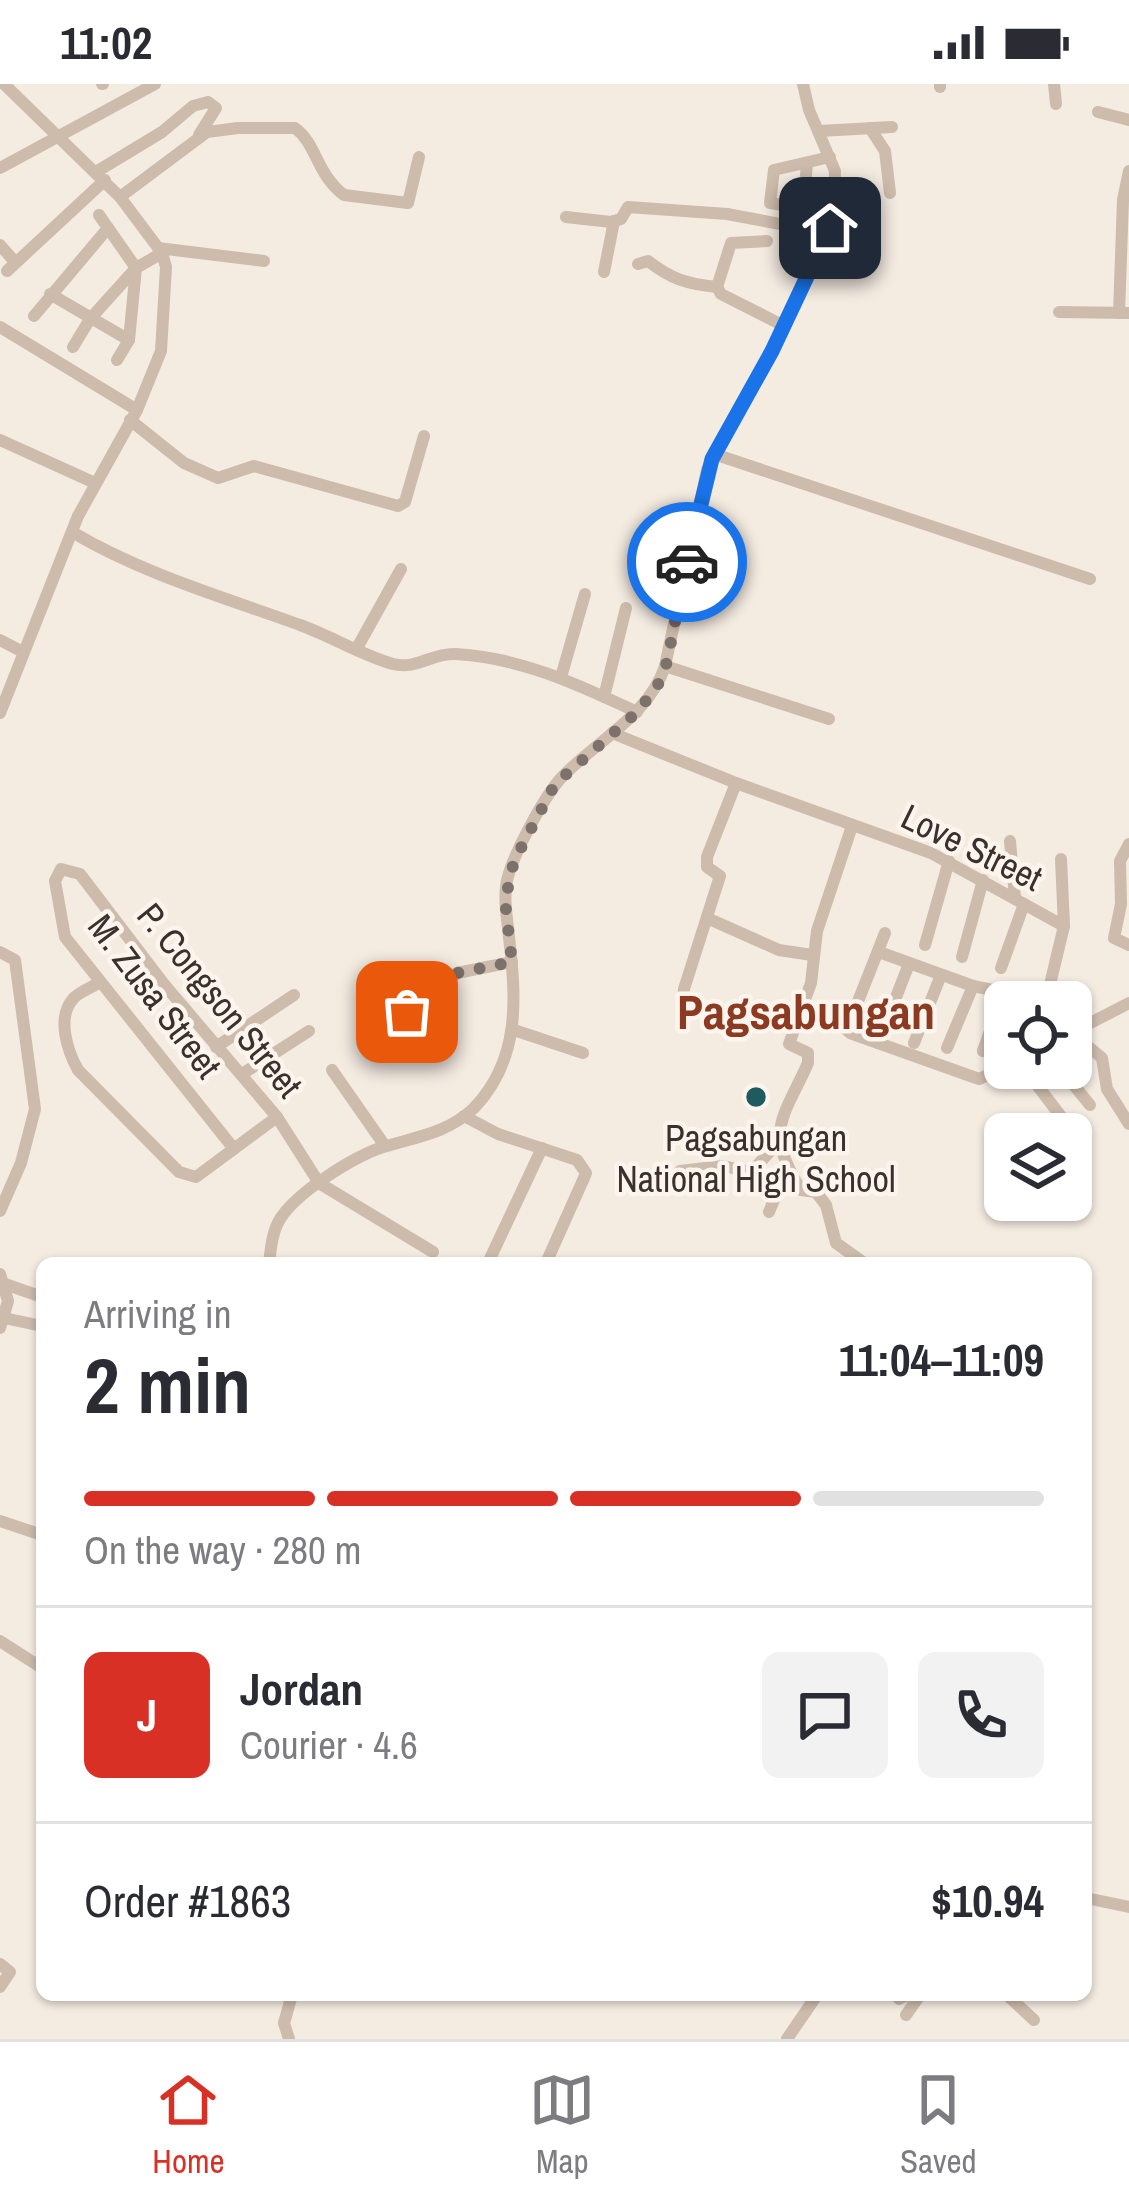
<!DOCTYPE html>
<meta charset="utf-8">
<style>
body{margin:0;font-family:"Archivo Narrow",sans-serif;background:#f2f2f3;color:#2b2b33;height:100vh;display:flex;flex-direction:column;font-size:45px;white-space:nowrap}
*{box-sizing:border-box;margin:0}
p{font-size:39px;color:#7c7c81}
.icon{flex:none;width:66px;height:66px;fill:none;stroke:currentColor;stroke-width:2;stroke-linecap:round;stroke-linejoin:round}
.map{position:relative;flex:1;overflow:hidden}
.details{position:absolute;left:36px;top:1173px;width:1056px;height:744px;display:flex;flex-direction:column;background:#fff;border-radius:18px;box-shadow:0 3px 9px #0004}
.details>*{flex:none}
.fabs{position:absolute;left:984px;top:897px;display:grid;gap:24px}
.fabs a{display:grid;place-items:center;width:108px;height:108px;border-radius:18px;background:#fff;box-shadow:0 3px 9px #0004;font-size:60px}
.pin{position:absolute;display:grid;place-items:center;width:102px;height:102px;color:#fff;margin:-51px;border-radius:24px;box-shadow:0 6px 18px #0006}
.courier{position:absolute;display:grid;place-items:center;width:120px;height:120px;margin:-60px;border:9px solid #1a73e8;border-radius:50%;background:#fff;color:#222;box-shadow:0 3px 15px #0007}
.head em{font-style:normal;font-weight:800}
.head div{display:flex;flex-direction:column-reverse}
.head{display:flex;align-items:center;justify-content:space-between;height:204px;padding:0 48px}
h1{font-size:78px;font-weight:800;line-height:90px}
.bar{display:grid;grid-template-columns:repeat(4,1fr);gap:18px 12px;align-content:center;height:144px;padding:0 48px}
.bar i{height:15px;border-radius:9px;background:#e1e1e2}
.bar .current{background:#d93025}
.bar p{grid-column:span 4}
.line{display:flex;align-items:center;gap:30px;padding:0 48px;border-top:3px solid #e1e1e2}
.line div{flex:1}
.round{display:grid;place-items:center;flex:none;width:126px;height:126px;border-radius:18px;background:#f2f2f3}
.status{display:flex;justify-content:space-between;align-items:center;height:84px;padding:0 60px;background:#fff;direction:ltr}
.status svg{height:33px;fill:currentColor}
.dock{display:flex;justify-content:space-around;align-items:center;height:168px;border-top:3px solid #e1e1e2;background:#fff;font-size:33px;color:#7c7c81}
.dock a{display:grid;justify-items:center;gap:6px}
.dock .current{color:#d93025}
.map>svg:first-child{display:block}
</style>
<div class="status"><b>11:02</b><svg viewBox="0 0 49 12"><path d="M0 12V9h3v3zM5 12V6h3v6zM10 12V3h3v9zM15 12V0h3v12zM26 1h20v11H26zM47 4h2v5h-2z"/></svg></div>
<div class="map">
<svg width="1129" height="1955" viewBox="0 0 1129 1955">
<rect width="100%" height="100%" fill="#f4ebe1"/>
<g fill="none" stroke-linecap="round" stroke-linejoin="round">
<g stroke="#cdbbac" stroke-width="12">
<polyline points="102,0 103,0"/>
<polyline points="940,0 940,3"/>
<polyline points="1054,0 1056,20"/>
<polyline points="1098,28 1129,36"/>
<polyline points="870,44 885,67 890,109"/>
<polyline points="819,47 892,43"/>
<polyline points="807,80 803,124 770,119 774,86 830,73"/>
<polyline points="0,84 155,0"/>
<polyline points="96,88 162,48 193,22 208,18 216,24 199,51"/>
<path d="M 120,113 L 207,48 L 238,44 L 295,44 C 317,60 316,90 344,111 L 408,119 L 419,73"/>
<polyline points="566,133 611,138 621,135 628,123 727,130 828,149"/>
<polyline points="0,161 15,178"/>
<polyline points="158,164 264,177"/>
<path d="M 638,180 L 648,177 C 671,195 687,200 717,203 L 721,210 L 784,242"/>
<polyline points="7,187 105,96"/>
<polyline points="604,188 614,137"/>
<polyline points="717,203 731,159 767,157"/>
<polyline points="50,210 129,256"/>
<polyline points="1059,228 1129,229"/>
<polyline points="1119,229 1123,116 1129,87"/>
<polyline points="34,232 108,144"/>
<polyline points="0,243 137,326"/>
<polyline points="73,263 90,235 136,184 99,131"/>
<polyline points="117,276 129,256 136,184 162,169"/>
<polyline points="130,336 184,379 218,394 254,382 398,422 405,418 424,352"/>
<polyline points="0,356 95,399"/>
<polyline points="714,370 1090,495"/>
<path d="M 72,448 C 143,490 223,513 300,541 C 331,552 361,571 393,580 C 416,586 432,569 455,570 C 520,573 579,601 637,628"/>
<polyline points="0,556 23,568"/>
<polyline points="357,564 401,485"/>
<polyline points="665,582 829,635"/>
<polyline points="561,593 585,510"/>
<polyline points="604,613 626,524"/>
<polyline points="0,629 78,432 137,326 161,267 166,183 162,169 120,113 4,0"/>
<polyline points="612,649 736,699 931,769 1064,842"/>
<path d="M 852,742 L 817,847 L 811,899 L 789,960 L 808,969 L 808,979 C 782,1037 764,1046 801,1106 L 816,1108 L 826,1121 L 836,1159 L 864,1179"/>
<polyline points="1010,757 1015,814"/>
<polyline points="1129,760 1120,777 1121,820 1114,854 1129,861"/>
<polyline points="707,834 779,866 812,871"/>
<polyline points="925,861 949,777"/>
<polyline points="0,868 15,876 35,1025 21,1079 0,1127"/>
<polyline points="879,868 973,902 1051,918"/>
<polyline points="962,873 983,796"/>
<polyline points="1001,884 1024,820"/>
<path d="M 100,898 C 93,903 78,908 73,915 C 56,934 68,968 78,986 L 179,1088 L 196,1093 L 277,1033"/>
<polyline points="1046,917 1064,842 1061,775"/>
<polyline points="804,922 836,935 850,949 979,995 1005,983"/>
<polyline points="855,925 885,849"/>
<polyline points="407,929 457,889 512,878"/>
<polyline points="683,931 684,905 720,792 707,783 707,773 736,699"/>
<polyline points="514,946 583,969"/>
<polyline points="1071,949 1129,919"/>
<polyline points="1072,949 1102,974 1107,1005 1129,1040"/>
<polyline points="878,959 909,880"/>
<polyline points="914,959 941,891"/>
<polyline points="216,963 294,911"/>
<polyline points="947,964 973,902"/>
<polyline points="983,967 1003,910"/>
<polyline points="983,967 1005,960"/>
<polyline points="1024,984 1066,1039"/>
<polyline points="1060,984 1090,1021"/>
<polyline points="332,986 385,1062"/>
<polyline points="242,990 309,947"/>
<polyline points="464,1032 498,1050 577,1076 586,1089 584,1094 546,1179"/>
<polyline points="234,1065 65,853 55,797 61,785 80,790 163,899 277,1033 319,1099 433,1168"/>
<polyline points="680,1087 723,1082 751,1088 777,1060"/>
<polyline points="769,1128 788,1082"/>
<path d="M 269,1179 C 271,1164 272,1148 280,1135 C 297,1108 353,1073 383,1063 C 416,1053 448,1049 474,1024 C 521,975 516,914 509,853 C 507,832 502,810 509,789 C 517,764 544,713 561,694 C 596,657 649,632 665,582 L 707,386 L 772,267 L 834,129 L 835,87 L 809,26 L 803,0"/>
<polyline points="488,1179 542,1064"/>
<polyline points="0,1190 8,1217 0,1244"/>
<polyline points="5,1200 42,1213"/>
<polyline points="4,1234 42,1242"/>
<polyline points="0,1437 42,1451"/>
<polyline points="0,1557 42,1584"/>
<polyline points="1086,1814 1129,1823"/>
<polyline points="0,1880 10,1888 0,1903"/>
<polyline points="1007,1911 1034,1936"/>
<polyline points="899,1915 907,1911"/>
<polyline points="906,1931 920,1911"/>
<polyline points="289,1955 284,1939 292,1911"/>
<polyline points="787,1955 817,1911"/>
</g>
</g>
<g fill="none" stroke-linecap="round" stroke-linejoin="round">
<polyline stroke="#7c716b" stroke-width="12" stroke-dasharray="0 21.6" points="407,928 457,889 512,878 505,817 514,777 555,700 637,628 657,603 667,578 687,478"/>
<polyline stroke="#1a73e8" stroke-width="15" points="687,478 712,375 772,267 830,144"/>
</g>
<circle fill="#1f5a5e" stroke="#fbf5ee" stroke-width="4.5" cx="756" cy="1013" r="12"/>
<g text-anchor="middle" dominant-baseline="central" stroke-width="9" stroke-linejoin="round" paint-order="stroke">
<g font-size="36" fill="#3b302b" stroke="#fbf5ee">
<text transform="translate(972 763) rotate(26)">Love Street</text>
<text transform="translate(155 912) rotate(53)">M. Zusa Street</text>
<text transform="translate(220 916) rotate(51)">P. Congson Street</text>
</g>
<g font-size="36" fill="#3b302b" stroke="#fbf5ee">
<text x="756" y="1054">Pagsabungan<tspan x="756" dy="41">National High School</tspan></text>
</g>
<g font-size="48" font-weight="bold" fill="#8c3b22" stroke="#fbf5ee">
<text x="806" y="927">Pagsabungan</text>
</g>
</g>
</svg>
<div class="fabs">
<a><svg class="icon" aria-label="locate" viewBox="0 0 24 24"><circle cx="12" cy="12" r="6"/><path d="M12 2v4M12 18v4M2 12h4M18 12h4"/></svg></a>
<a><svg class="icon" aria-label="layers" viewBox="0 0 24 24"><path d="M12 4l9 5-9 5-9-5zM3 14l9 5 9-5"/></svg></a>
</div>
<div class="pin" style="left:407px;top:928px;background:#ea580c"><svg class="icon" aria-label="bag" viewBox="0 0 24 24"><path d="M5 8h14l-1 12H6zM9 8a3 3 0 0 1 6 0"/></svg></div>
<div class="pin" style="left:830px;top:144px;background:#1f2937"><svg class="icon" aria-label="home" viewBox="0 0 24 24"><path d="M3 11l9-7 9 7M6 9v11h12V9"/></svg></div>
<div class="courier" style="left:687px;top:478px"><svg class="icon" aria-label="car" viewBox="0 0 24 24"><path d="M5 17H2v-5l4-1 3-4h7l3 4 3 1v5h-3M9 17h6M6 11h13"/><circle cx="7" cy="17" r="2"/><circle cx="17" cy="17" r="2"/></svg></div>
<section class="details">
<div class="head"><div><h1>2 min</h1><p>Arriving in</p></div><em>11:04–11:09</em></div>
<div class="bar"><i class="current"></i><i class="current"></i><i class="current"></i><i></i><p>On the way · 280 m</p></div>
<div class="line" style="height:216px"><b class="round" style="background:#d93025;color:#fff">J</b><div><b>Jordan</b><p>Courier · 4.6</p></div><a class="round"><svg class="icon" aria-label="chat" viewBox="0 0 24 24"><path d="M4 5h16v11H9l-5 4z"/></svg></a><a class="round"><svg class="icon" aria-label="phone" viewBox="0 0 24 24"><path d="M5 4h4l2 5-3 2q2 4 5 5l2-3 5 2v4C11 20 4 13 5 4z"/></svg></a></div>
<div class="line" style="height:156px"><div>Order #1863</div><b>$10.94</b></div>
</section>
</div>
<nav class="dock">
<a class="current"><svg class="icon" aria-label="home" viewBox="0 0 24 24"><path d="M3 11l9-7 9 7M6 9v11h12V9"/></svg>Home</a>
<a><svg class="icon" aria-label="map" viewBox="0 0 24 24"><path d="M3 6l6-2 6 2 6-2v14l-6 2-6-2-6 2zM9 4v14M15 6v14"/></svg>Map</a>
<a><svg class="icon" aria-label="saved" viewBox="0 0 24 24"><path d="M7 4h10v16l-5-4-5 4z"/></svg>Saved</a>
</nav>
